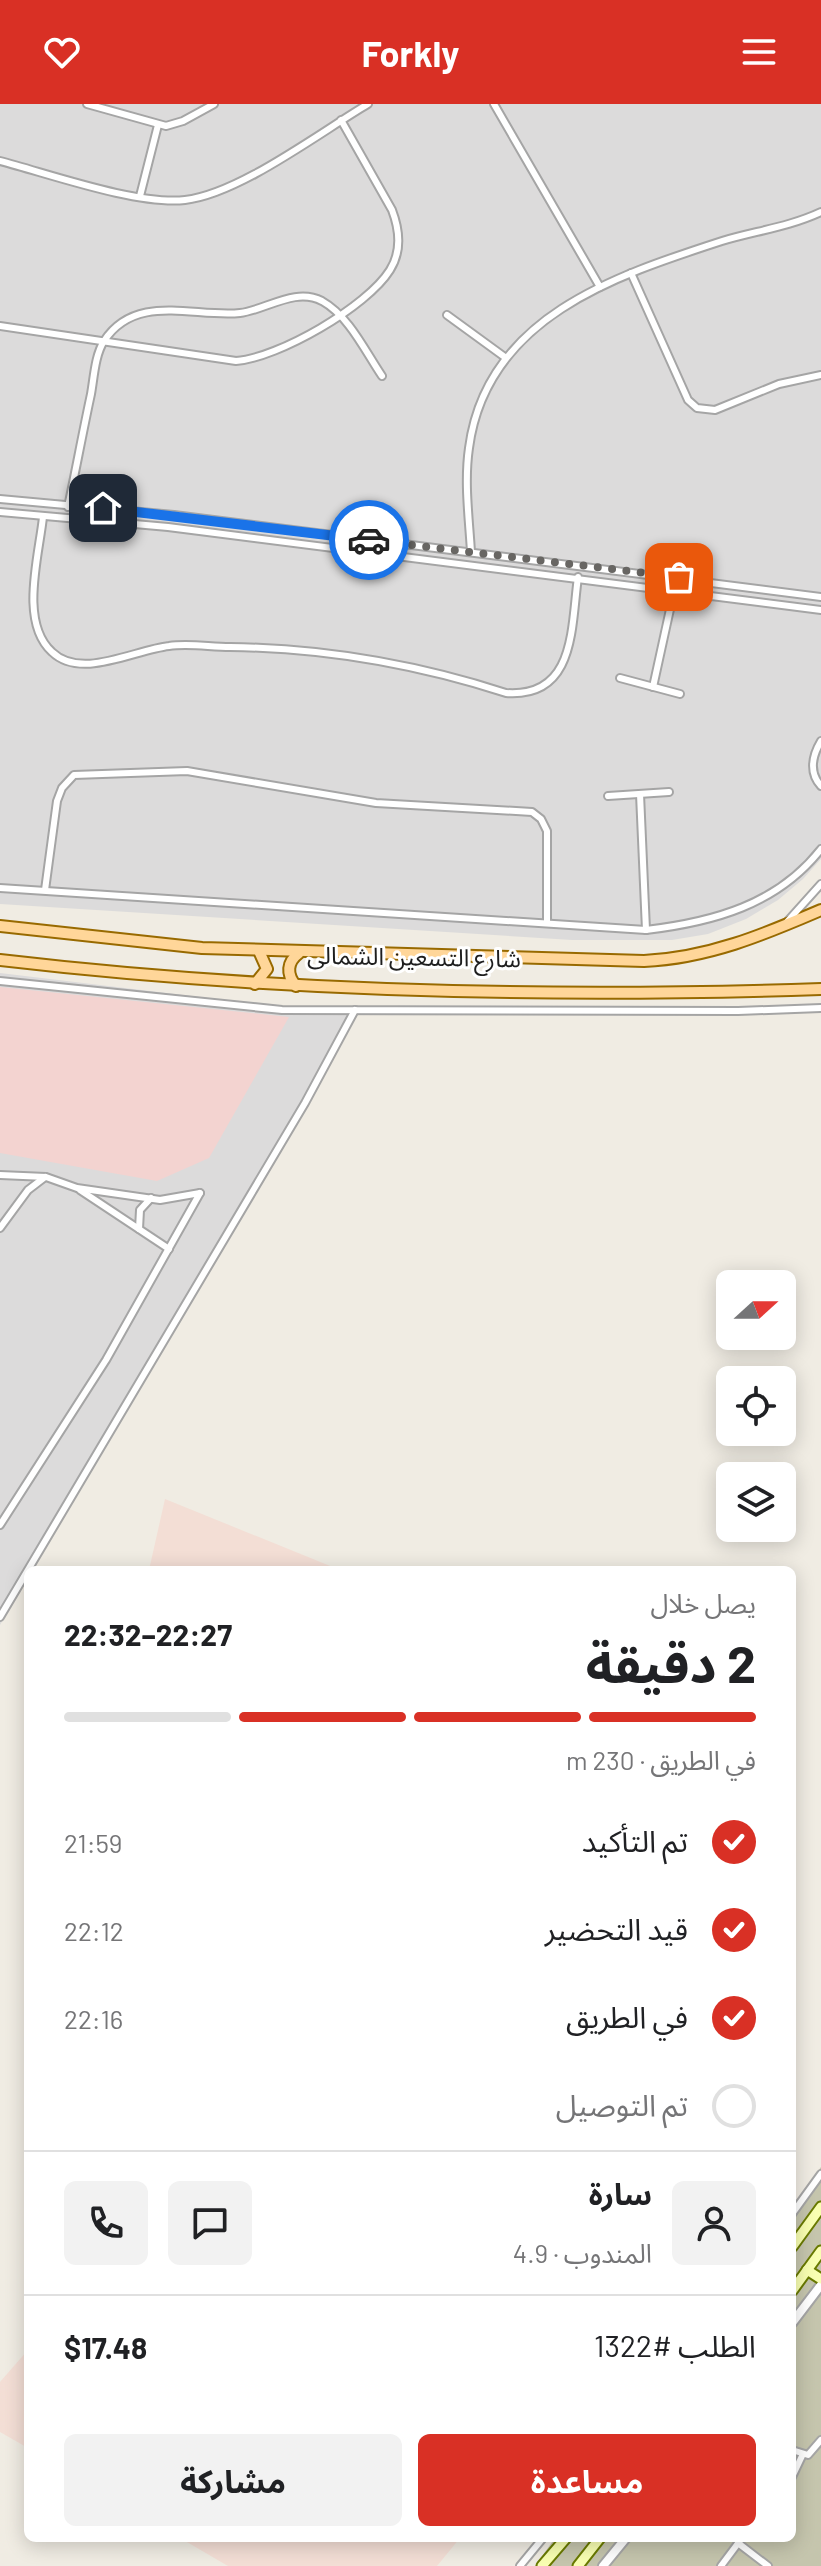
<!DOCTYPE html>
<html lang="ar">
<meta charset="utf-8">
<style>
body{margin:0;font-family:Barlow,"Noto Sans Arabic",sans-serif;background:#f2f2f2;color:#202124;direction:rtl;height:100vh;display:flex;flex-direction:column;font-size:30px;white-space:nowrap}
*{box-sizing:border-box;margin:0}
p{font-size:26px;color:#757577}
.icon{flex:none;width:44px;height:44px;fill:none;stroke:currentColor;stroke-width:2;stroke-linecap:round;stroke-linejoin:round}
.map{position:relative;flex:1;overflow:hidden;direction:ltr}
.side{position:absolute;left:24px;top:1462px;width:772px;height:976px;display:flex;flex-direction:column;background:#fff;border-radius:12px;box-shadow:0 4px 20px #0003;direction:rtl}
.side>*{flex:none}
.needle{width:52px;rotate:69deg}
.buttons{position:absolute;left:716px;top:1166px;display:grid;gap:16px}
.buttons a{display:grid;place-items:center;width:80px;height:80px;border-radius:12px;background:#fff;box-shadow:0 4px 20px #0003;font-size:40px}
.pin{position:absolute;display:grid;place-items:center;width:68px;height:68px;color:#fff;margin:-34px;border-radius:16px;box-shadow:0 4px 12px #0006}
.courier{position:absolute;display:grid;place-items:center;width:80px;height:80px;margin:-40px;border:6px solid #1a73e8;border-radius:50%;background:#fff;color:#222;box-shadow:0 2px 10px #0007}
.summary em{font-style:normal;font-weight:700}
.summary div{display:flex;flex-direction:column-reverse}
.summary{display:flex;align-items:center;justify-content:space-between;height:136px;padding:0 40px}
h1{font-size:52px;font-weight:700;line-height:60px}
.bar{display:grid;grid-template-columns:repeat(4,1fr);gap:12px 8px;align-content:center;height:96px;padding:0 40px}
.bar i{height:10px;border-radius:6px;background:#e0e0e0}
.bar .on{background:#d93025}
.bar p{grid-column:span 4}
.line{display:flex;align-items:center;gap:20px;padding:0 40px;border-top:2px solid #e0e0e0}
.line div{flex:1}
.round{display:grid;place-items:center;flex:none;width:84px;height:84px;border-radius:12px;background:#f2f2f2}
ol{padding:0 40px;list-style:none}
li{display:flex;align-items:center;gap:24px;height:88px}
li p{margin-inline-start:auto}
li .icon{padding:8px;border-radius:50%;background:#d93025;color:#fff;stroke-width:4}
li:last-child{color:#757577}
li i{width:44px;height:44px;border:4px solid #e0e0e0;border-radius:50%}
.action{display:flex;gap:16px;margin-top:auto;padding:16px 40px}
.action a{flex:1;height:92px;border-radius:12px;background:#d93025;color:#fff;font-size:32px;font-weight:700;line-height:92px;text-align:center}
.action a+a{background:#f2f2f2;color:#202124}
header{display:flex;justify-content:space-between;align-items:center;height:104px;padding:0 40px;background:#d93025;color:#fff;font-size:36px;font-weight:700}
.map>svg:first-child{display:block}
</style>
<header><svg class="icon" aria-label="menu" viewBox="0 0 24 24"><path d="M4 6h16M4 12h16M4 18h16"/></svg>Forkly<svg class="icon" aria-label="heart" viewBox="0 0 24 24"><path d="M12 20l-8-8c-3-5 5-10 8-4 3-6 11-1 8 4z"/></svg></header>
<div class="map">
<svg width="821" height="2462" viewBox="0 0 821 2462">
<rect width="100%" height="100%" fill="#f0ece3"/>
<g fill="#dcdbdb">
<polygon points="0,0 821,0 821,755 803,775 778,796 746,815 708,830 672,836 572,836 0,800"/>
<polygon points="0,869 357,912 32,1466 28,1466 28,1473 0,1521"/>
</g>
<polygon fill="#f3d3d0" points="0,883 289,913 209,1054 157,1077 0,1049"/>
<g fill="#f3ded5">
<polygon points="165,1395 340,1466 149,1466"/>
<polygon points="28,1606 28,1987 25,1987 24,1610"/>
<polygon points="28,2246 28,2344 0,2328 0,2278"/>
<polygon points="180,2434 460,2434 437,2462 228,2462"/>
</g>
<polygon fill="#c5c5ad" points="821,2063 821,2462 535,2462 555,2434 792,2434 792,2103"/>
<g fill="none" stroke-linecap="round" stroke-linejoin="round">
<defs>
<g id="minor">
<polyline points="87,0 166,22 183,17 214,0"/>
<polyline points="494,0 600,183"/>
<path d="M 0,57 C 50,70 136,101 185,96 C 239,90 319,29 368,0"/>
<polyline points="140,92 158,21"/>
<polyline points="631,169 688,296 697,304 715,306 779,280 821,271"/>
<polyline points="447,211 506,254"/>
<path d="M 0,222 L 236,257 C 278,254 367,203 390,166 C 402,147 400,127 392,106 L 341,16"/>
<polyline points="0,395 174,411 821,493"/>
<path d="M 68,403 C 76,365 83,327 91,290 C 94,273 95,251 104,237 C 136,188 195,214 240,209 C 266,206 295,183 322,197 C 349,212 365,247 382,272"/>
<polyline points="0,408 168,423 821,506"/>
<path d="M 43,413 C 39,452 19,518 52,548 C 81,576 134,546 169,542 C 189,539 210,543 230,543 C 325,544 416,560 506,589 C 576,594 571,523 578,473"/>
<path d="M 471,448 C 469,414 464,378 469,344 C 486,214 614,172 722,137 C 755,127 789,123 821,108"/>
<polyline points="620,574 680,590"/>
<polyline points="653,583 674,487"/>
<path d="M 821,637 C 812,652 809,669 821,682"/>
<polyline points="640,690 646,826"/>
<polyline points="608,692 669,688"/>
<path d="M 0,784 L 646,826 C 713,818 777,801 821,745"/>
<polyline points="45,786 57,697 62,684 74,671 187,667 376,699 532,708 541,715 547,727 547,819"/>
<polyline points="786,819 821,780"/>
<polyline points="0,877 282,906 738,907 821,904"/>
<polyline points="0,1071 46,1073 77,1084 160,1096 200,1089"/>
<polyline points="80,1086 169,1145"/>
<polyline points="0,1124 28,1086 45,1073"/>
<polyline points="139,1125 140,1106 151,1094"/>
<polyline points="0,1421 106,1256 200,1089"/>
<polyline points="0,1513 305,999 355,906"/>
<polyline points="792,2110 821,2070"/>
<polyline points="792,2346 808,2351 821,2336"/>
<polyline points="792,2373 802,2352"/>
<polyline points="738,2439 768,2462"/>
<polyline points="520,2462 543,2434"/>
<polyline points="721,2462 742,2434"/>
</g>
<g id="tertiary">
<polyline points="792,2219 821,2181"/>
<polyline points="603,2462 626,2434"/>
</g>
<g id="secondary">
<polyline points="792,2143 821,2103"/>
<polyline points="807,2166 821,2175"/>
<polyline points="792,2187 821,2147"/>
<polyline points="542,2462 566,2434"/>
<polyline points="578,2462 600,2434"/>
</g>
<g id="primary">
<path d="M 0,822 L 202,844 L 644,857 C 708,854 763,831 821,806"/>
<path d="M 0,856 C 272,888 547,894 821,885"/>
<polyline points="255,880 267,865 259,847"/>
<path d="M 296,882 C 286,870 287,858 299,849"/>
</g>
</defs>
<use href="#minor" stroke="#a5a5a5" stroke-width="10"/>
<use href="#tertiary" stroke="#a5a5a5" stroke-width="12"/>
<use href="#secondary" stroke="#697a00" stroke-width="13"/>
<use href="#primary" stroke="#986a00" stroke-width="14"/>
<use href="#minor" stroke="#fff" stroke-width="6"/>
<use href="#tertiary" stroke="#fff" stroke-width="8"/>
<use href="#secondary" stroke="#f9ffb2" stroke-width="9"/>
<use href="#primary" stroke="#ffd699" stroke-width="10"/>
</g>
<g fill="none" stroke-linecap="round" stroke-linejoin="round">
<polyline stroke="#686663" stroke-width="8" stroke-dasharray="0 14.4" points="369,436 679,473"/>
<polyline stroke="#1a73e8" stroke-width="10" points="103,404 369,436"/>
</g>
<g text-anchor="middle" dominant-baseline="central" stroke-width="6" stroke-linejoin="round" paint-order="stroke">
<g font-size="24" fill="#1e1e1e" stroke="#fff">
<text transform="translate(414 852) rotate(1)">شارع التسعين الشمالى</text>
</g>
</g>
</svg>
<div class="buttons">
<a><svg class="needle" viewBox="-14 -14 28 28"><path d="M0-13l5 13h-10z" fill="#e53935"/><path d="M0 13l5-13h-10z" fill="#757577"/></svg></a>
<a><svg class="icon" aria-label="locate" viewBox="0 0 24 24"><circle cx="12" cy="12" r="6"/><path d="M12 2v4M12 18v4M2 12h4M18 12h4"/></svg></a>
<a><svg class="icon" aria-label="layers" viewBox="0 0 24 24"><path d="M12 4l9 5-9 5-9-5zM3 14l9 5 9-5"/></svg></a>
</div>
<div class="pin" style="left:679px;top:473px;background:#ea580c"><svg class="icon" aria-label="bag" viewBox="0 0 24 24"><path d="M5 8h14l-1 12H6zM9 8a3 3 0 0 1 6 0"/></svg></div>
<div class="pin" style="left:103px;top:404px;background:#1f2937"><svg class="icon" aria-label="home" viewBox="0 0 24 24"><path d="M3 11l9-7 9 7M6 9v11h12V9"/></svg></div>
<div class="courier" style="left:369px;top:436px"><svg class="icon" aria-label="car" viewBox="0 0 24 24"><path d="M5 17H2v-5l4-1 3-4h7l3 4 3 1v5h-3M9 17h6M6 11h13"/><circle cx="7" cy="17" r="2"/><circle cx="17" cy="17" r="2"/></svg></div>
<section class="side">
<div class="summary"><div><h1>2 دقيقة</h1><p>يصل خلال</p></div><em>22:27–22:32</em></div>
<div class="bar"><i class="on"></i><i class="on"></i><i class="on"></i><i></i><p>في الطريق · 230 m</p></div>
<ol>
<li><svg class="icon" aria-label="check" viewBox="0 0 24 24"><path d="M5 12l5 5 9-10"/></svg>تم التأكيد<p>21:59</p></li>
<li><svg class="icon" aria-label="check" viewBox="0 0 24 24"><path d="M5 12l5 5 9-10"/></svg>قيد التحضير<p>22:12</p></li>
<li><svg class="icon" aria-label="check" viewBox="0 0 24 24"><path d="M5 12l5 5 9-10"/></svg>في الطريق<p>22:16</p></li>
<li><i></i>تم التوصيل</li>
</ol>
<div class="line" style="height:144px"><a class="round"><svg class="icon" aria-label="person" viewBox="0 0 24 24"><circle cx="12" cy="8" r="4"/><path d="M4 21q1-7 8-7t8 7"/></svg></a><div><b>سارة</b><p>المندوب · 4.9</p></div><a class="round"><svg class="icon" aria-label="chat" viewBox="0 0 24 24"><path d="M4 5h16v11H9l-5 4z"/></svg></a><a class="round"><svg class="icon" aria-label="phone" viewBox="0 0 24 24"><path d="M5 4h4l2 5-3 2q2 4 5 5l2-3 5 2v4C11 20 4 13 5 4z"/></svg></a></div>
<div class="line" style="height:104px"><div>الطلب #1322</div><b>$17.48</b></div>
<div class="action"><a>مساعدة</a><a>مشاركة</a></div>
</section>
</div>
